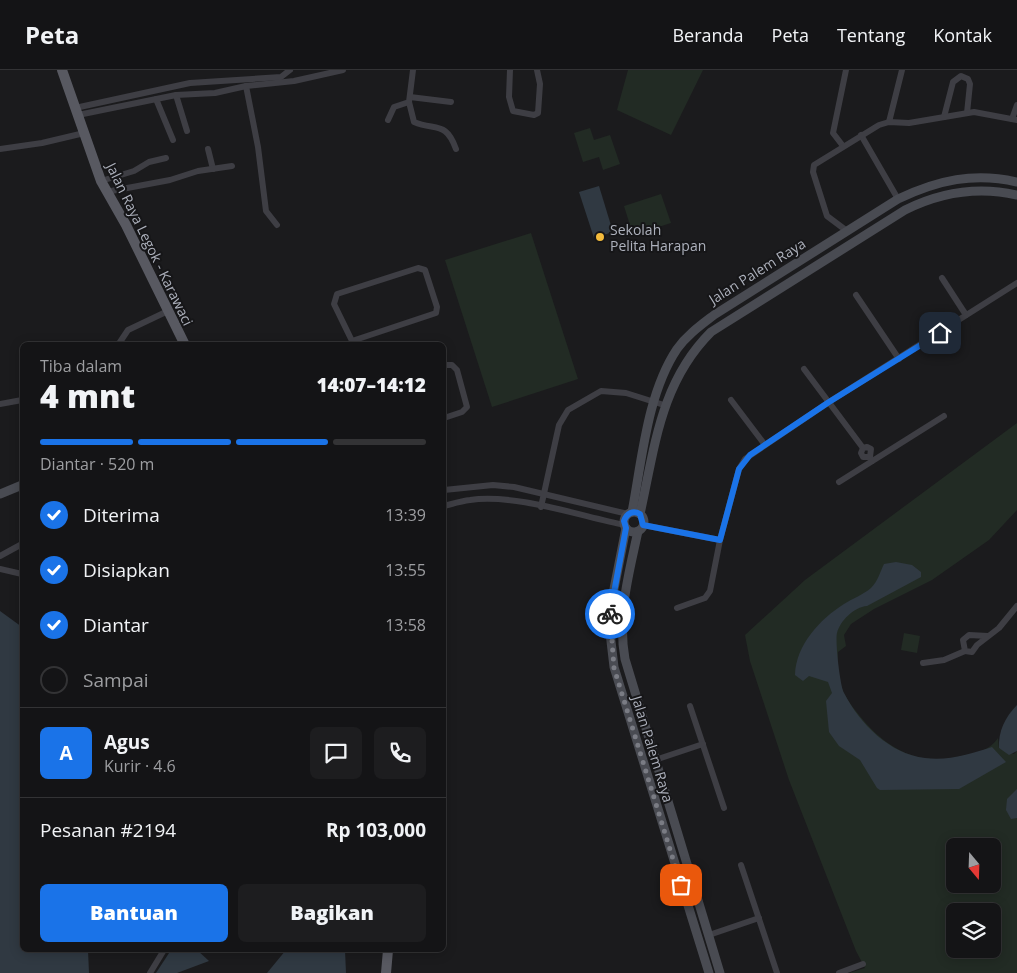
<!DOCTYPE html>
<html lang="id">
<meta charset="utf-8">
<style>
body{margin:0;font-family:"Open Sans",sans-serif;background:#1d1d1f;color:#f1f3f6;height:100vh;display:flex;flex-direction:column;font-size:19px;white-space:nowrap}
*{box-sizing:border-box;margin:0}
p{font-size:16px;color:#9d9ea1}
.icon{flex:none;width:28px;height:28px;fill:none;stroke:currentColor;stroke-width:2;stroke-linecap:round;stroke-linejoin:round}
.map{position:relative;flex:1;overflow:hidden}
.panel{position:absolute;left:20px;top:272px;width:426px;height:610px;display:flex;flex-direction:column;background:#141416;border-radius:8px;box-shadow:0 2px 12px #0003,0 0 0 1px #333335}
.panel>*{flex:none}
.needle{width:32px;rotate:161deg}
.buttons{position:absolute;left:946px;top:768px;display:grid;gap:10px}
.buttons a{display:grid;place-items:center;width:55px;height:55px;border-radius:8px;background:#141416;box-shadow:0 2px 12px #0003,0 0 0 1px #333335;font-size:25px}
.pin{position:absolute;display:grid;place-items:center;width:42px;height:42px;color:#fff;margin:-21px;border-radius:10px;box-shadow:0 2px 8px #0006}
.courier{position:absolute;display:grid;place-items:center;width:50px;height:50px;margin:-25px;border:4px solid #1a73e8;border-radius:50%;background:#fff;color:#222;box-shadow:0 1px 6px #0007}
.head em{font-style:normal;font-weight:800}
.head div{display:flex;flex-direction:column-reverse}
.head{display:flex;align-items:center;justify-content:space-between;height:85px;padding:0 20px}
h1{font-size:32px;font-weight:800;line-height:38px}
.bar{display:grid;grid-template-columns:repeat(4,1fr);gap:8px 5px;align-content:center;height:60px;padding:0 20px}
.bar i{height:6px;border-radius:4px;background:#333335}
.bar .on{background:#1a73e8}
.bar p{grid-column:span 4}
.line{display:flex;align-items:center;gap:12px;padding:0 20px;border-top:1px solid #333335}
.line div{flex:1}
.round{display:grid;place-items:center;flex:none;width:52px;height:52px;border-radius:8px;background:#1d1d1f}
ol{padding:0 20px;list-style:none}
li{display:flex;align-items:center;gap:15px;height:55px}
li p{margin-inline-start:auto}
li .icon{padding:5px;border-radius:50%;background:#1a73e8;color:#fff;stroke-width:4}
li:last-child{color:#9d9ea1}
li i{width:28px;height:28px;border:2px solid #333335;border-radius:50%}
.action{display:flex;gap:10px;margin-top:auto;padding:10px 20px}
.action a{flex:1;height:58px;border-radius:8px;background:#1a73e8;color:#fff;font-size:20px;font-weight:800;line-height:58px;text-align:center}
.action a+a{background:#1d1d1f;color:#f1f3f6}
header{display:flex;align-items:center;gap:30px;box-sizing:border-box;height:70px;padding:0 25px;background:#141416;border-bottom:1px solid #333335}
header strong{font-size:24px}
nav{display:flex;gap:28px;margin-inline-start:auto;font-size:18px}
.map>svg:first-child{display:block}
</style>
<header>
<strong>Peta</strong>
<nav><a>Beranda</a><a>Peta</a><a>Tentang</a><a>Kontak</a></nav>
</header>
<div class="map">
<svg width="1017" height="903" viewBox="0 0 1017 903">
<rect width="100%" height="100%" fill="#1b1b1d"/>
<g fill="#222b24" fill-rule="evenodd">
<polygon points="628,0 703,0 671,65 617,40"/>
<polygon points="590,58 594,70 610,65 620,94 603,100 599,87 583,92 574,63"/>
<polygon points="661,124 671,153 633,165 624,136"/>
<polygon points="531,163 578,309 492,337 445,190"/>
<path d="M 1017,353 L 1017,440 L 989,470 L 932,510 L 874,539 L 851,554 L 844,565 L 846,576 L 838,582 C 838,590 837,600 839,608 C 842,623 850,634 859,645 C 887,680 920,698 966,685 C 979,682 990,680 998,668 L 999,678 L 1014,684 L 1017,681 L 1017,903 L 849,903 L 865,898 L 856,881 L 789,710 L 750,591 L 745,565 L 805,510 ZM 955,776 L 992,776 L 992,814 L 955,814 ZM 955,841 L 992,841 L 992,879 L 955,879 Z"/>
<polygon points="904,563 920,566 917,583 901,580"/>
</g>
<g fill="#303942">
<polygon points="599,116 613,162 594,168 579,122"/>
<path d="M 896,492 L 912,495 L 921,502 L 921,507 L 867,536 C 854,537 840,551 837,563 C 835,571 840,615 844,623 C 860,654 890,684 925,688 C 949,691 970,684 992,677 L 1006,692 L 959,719 L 880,720 L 877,718 L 860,690 L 839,676 L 829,662 L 826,631 L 832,623 L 828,612 L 809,606 L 803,611 L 795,605 C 796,575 820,549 844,534 C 853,528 863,525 871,518 C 878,511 880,502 884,494 Z"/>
<polygon points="0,541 22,557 22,880 88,880 89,903 0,903"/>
<path d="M 1017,635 L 1017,681 L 1009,685 L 999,678 C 998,662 1005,647 1017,635 Z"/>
<polygon points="1017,719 1017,748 1011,749 1006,740 1007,729"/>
<polygon points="171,880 197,880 209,891 177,903 156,903"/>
<polygon points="286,880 345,880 346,903 267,903"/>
</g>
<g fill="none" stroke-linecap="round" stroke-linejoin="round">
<g stroke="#3e3e44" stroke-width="6">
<polyline points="510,0 509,27 513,41 534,45 538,43 540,14 537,0"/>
<polyline points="246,16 258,77 266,141 277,155"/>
<polyline points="176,25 187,61"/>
<polyline points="410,27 451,32"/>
<polyline points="156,29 173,70"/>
<path d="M 409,32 L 414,52 C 436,61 446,51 456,79"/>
<polyline points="75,38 190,13 281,7 290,0"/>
<polyline points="78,45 176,25 215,23 246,16 294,11 343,0"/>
<polyline points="944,47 953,12 961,6 968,9 970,14 967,43"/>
<polyline points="1012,49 1017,35"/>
<polyline points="388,50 394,37 409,32 413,0"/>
<polyline points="889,52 902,0"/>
<polyline points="861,65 898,129"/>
<polyline points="843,76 833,63 846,0"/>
<polyline points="0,79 42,73 80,64 82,59"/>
<polyline points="208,79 213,99"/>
<polyline points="101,111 134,101 149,92 166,88"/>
<polyline points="106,122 170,110 198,101 232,96"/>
<polyline points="847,161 827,146 813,102 814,95 879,55 889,52 909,53 974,42 1017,50"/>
<polyline points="942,208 966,245"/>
<polyline points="856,225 899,289"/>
<polyline points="352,271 436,243 437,237 425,200 418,198 337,224 334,234 354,275"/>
<polyline points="118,275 128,260 168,241"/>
<polyline points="444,295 452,295 457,300 467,337 462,342 444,348"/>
<polyline points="804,299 863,378"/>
<polyline points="731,330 765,375"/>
<polyline points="0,334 22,330"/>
<polyline points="870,387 863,387 861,383 863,378 867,377 871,379 870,387 872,391"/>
<polyline points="839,412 944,346"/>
<polyline points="444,420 493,415 514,417 628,444"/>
<path d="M 444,436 C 452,434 461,431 470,430 C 513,423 580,446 625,455"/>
<polyline points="541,437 559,355 568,340 601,321 626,323 664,335"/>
<polyline points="643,455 720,470"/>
<polyline points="0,486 22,474"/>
<polyline points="0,499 22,504"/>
<polyline points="677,538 705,528 710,521 720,470 739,399 745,389 829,332 1017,213"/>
<polyline points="988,566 969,565 963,570 965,581 972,582 977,575 999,558 1017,536"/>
<polyline points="923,593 944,590 965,581"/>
<polyline points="690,636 724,738"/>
<polyline points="655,690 703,674"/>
<polyline points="741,795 777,903"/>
<polyline points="709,865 759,848"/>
<polyline points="150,903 164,880"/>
<polyline points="839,903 863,894"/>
</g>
<g stroke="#494b52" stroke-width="9">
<polyline points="0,424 22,415"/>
<path d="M 632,442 C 642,390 647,324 677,279 C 687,265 701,255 714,245 L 898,129 C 938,110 974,102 1017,112"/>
<circle cx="634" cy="452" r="10"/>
<path d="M 640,444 C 655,377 660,313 711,262 L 905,140 C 941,122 977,116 1017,125"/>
<polyline points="626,458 611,534 609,554 614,597 709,903"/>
<path d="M 638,461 C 629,504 617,544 625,589 L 720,903"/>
</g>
<g stroke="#585961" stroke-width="10">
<polyline points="62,0 101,111 126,155 185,275"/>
<polyline points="386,903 388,880"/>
</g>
</g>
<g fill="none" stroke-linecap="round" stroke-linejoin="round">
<polyline stroke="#7a7c84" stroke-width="5" stroke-dasharray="0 9" points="610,544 614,598 681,815"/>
<path stroke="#1a73e8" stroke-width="6" d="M 610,544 L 626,458 L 624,451 C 627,443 633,440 640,444 L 643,455 L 720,470 L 739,399 L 750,385 L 829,332 L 940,263"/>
</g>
<circle fill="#f3bb3c" stroke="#161618" stroke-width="2" cx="600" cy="167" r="5"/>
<g text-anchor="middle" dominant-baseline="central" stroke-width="4" stroke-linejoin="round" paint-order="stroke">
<g font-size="14" fill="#adb1bc" stroke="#161618" text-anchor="start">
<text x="610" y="159">Sekolah<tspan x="610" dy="16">Pelita Harapan</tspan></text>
</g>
<g font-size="14" fill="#adb1bc" stroke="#161618">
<text transform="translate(150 174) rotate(64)">Jalan Raya Legok - Karawaci</text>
<text transform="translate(757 201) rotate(-32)">Jalan Palem Raya</text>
<text transform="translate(653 679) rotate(73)">Jalan Palem Raya</text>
</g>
</g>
</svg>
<div class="buttons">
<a><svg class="needle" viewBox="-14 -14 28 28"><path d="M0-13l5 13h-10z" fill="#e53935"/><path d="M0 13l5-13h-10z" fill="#9d9ea1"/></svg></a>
<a><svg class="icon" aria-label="layers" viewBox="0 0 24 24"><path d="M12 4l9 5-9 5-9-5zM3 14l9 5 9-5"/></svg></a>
</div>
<div class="pin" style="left:681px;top:815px;background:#ea580c"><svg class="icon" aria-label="bag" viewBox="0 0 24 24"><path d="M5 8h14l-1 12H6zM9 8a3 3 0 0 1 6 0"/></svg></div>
<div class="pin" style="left:940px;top:263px;background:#1f2937"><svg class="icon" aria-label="home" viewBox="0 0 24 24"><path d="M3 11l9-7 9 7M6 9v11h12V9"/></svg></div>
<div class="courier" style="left:610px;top:544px"><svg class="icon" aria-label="bike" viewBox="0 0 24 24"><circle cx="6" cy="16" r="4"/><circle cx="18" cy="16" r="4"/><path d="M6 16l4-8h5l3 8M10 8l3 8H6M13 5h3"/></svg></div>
<section class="panel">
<div class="head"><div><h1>4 mnt</h1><p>Tiba dalam</p></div><em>14:07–14:12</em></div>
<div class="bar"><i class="on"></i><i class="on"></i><i class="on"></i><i></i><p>Diantar · 520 m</p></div>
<ol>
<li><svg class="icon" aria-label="check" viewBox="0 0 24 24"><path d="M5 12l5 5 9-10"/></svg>Diterima<p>13:39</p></li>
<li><svg class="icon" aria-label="check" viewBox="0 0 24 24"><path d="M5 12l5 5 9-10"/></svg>Disiapkan<p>13:55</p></li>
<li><svg class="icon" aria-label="check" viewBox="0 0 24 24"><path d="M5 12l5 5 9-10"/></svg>Diantar<p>13:58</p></li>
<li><i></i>Sampai</li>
</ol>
<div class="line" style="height:90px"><b class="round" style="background:#1a73e8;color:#fff">A</b><div><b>Agus</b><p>Kurir · 4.6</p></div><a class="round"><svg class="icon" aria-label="chat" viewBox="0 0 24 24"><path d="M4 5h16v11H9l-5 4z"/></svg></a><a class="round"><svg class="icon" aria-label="phone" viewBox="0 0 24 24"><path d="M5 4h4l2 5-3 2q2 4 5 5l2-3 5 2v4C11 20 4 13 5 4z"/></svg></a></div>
<div class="line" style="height:65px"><div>Pesanan #2194</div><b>Rp 103,000</b></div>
<div class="action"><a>Bantuan</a><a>Bagikan</a></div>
</section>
</div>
